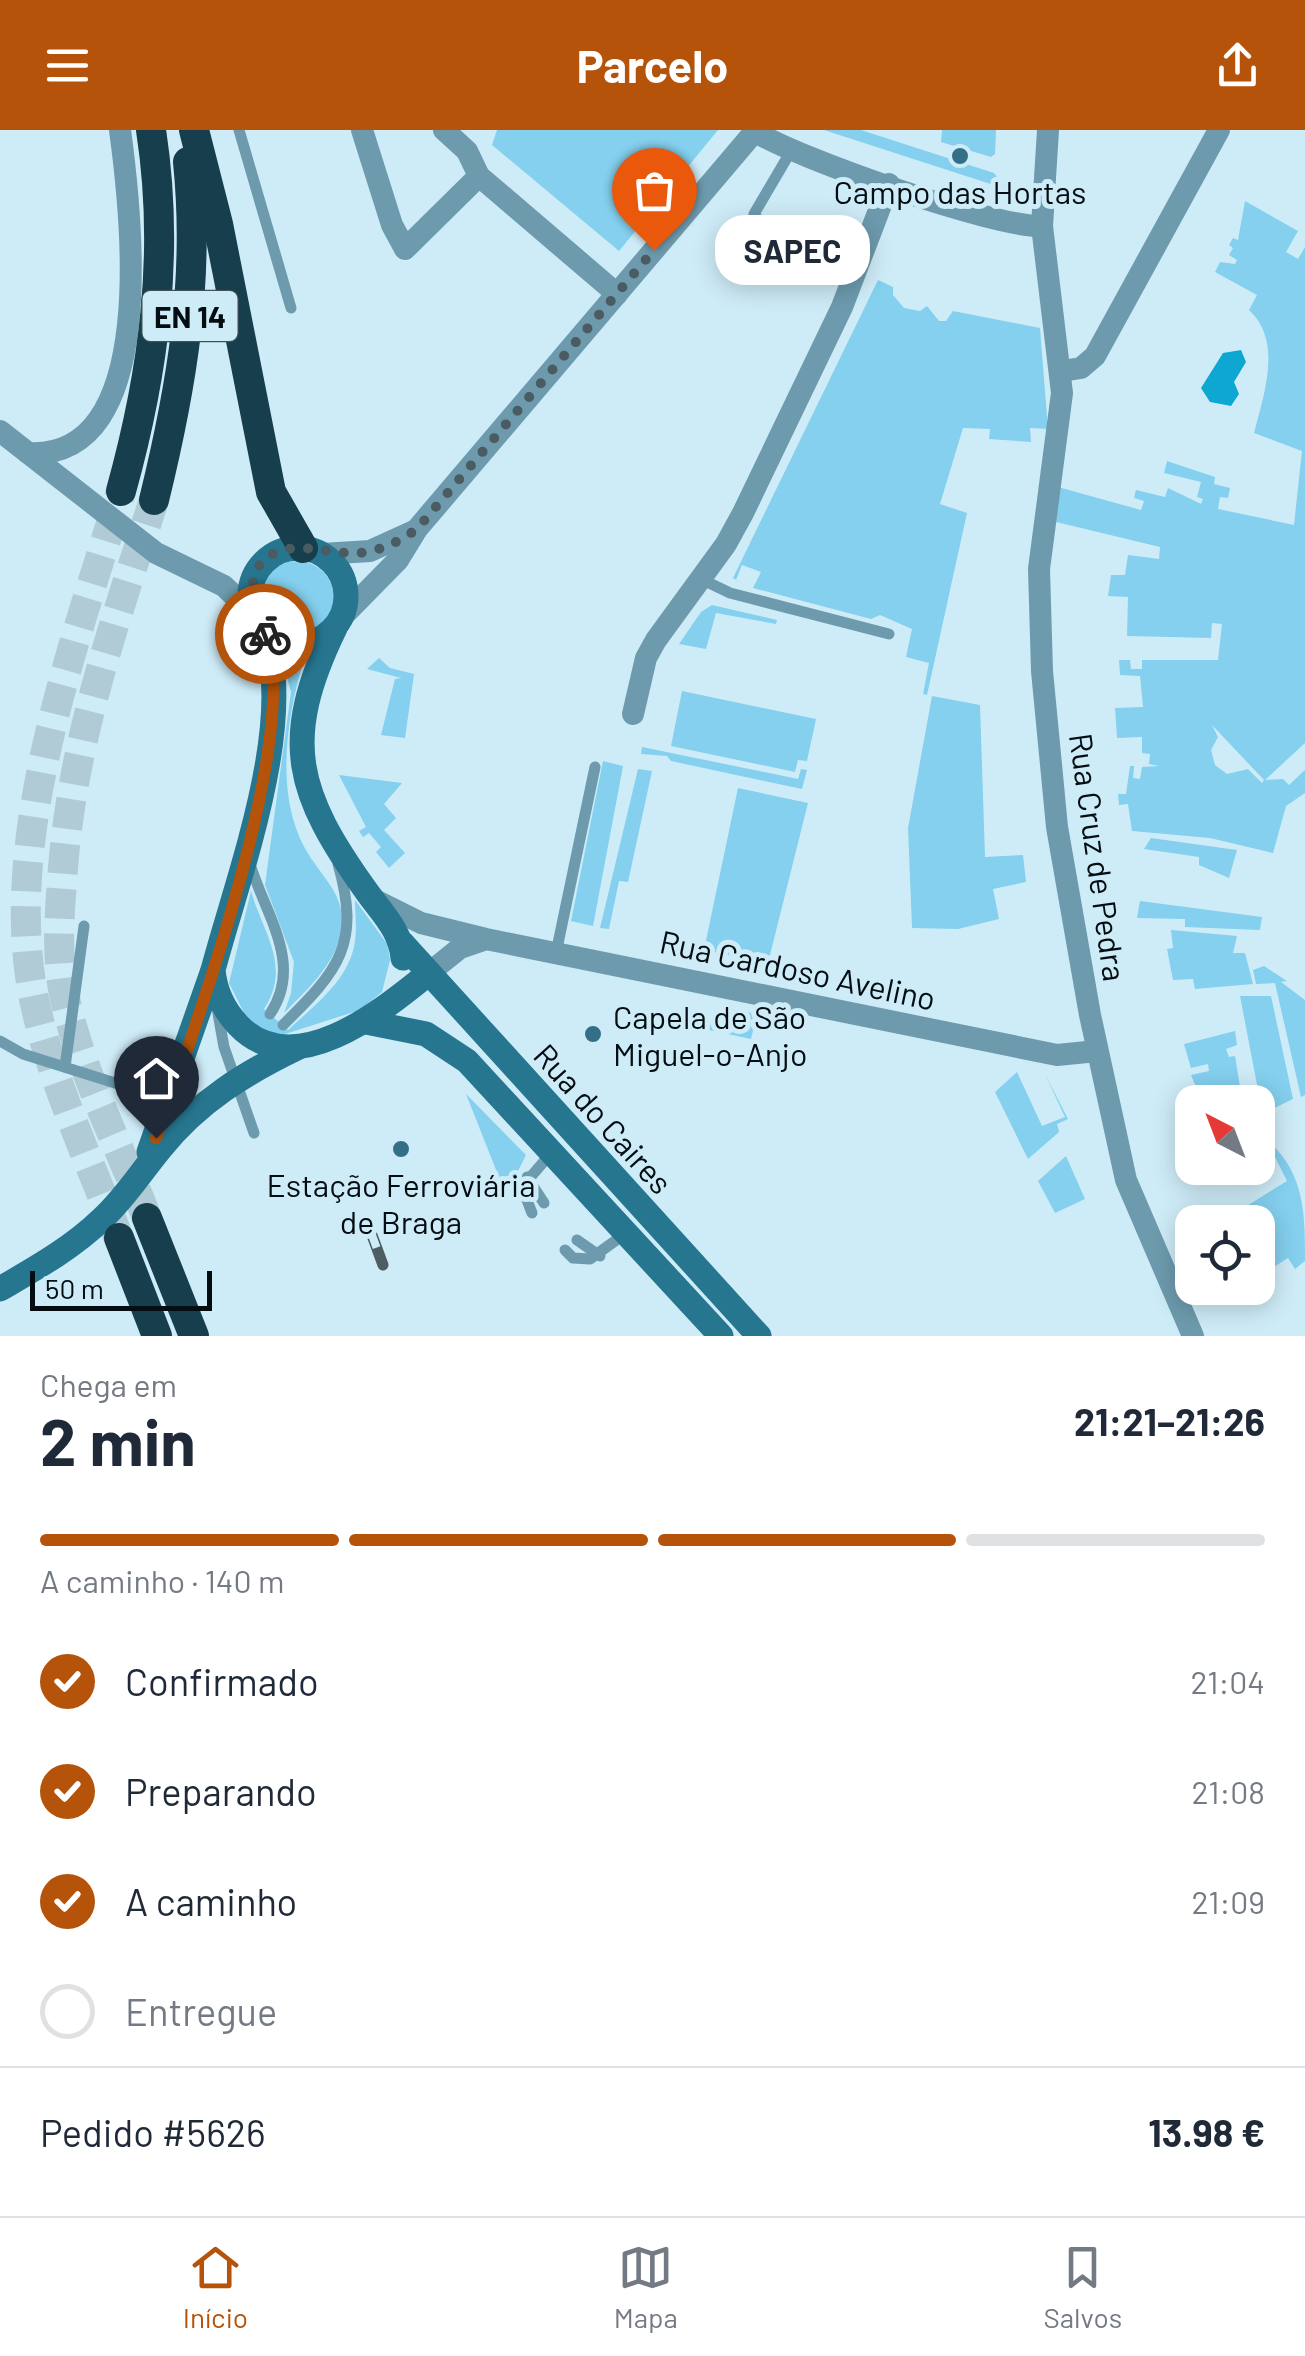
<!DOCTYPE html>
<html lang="pt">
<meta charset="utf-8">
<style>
body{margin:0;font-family:Barlow,sans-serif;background:#f2f2f3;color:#1f2937;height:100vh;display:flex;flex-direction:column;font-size:38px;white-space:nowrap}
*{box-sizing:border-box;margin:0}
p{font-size:32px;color:#747a83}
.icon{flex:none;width:55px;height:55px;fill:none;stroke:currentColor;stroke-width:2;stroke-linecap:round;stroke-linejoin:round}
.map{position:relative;height:1206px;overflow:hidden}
.drawer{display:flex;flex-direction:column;background:#fff;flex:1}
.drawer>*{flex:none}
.needle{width:65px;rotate:318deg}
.buttons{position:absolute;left:1175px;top:955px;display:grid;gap:20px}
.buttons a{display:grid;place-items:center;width:100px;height:100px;border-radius:20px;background:#fff;box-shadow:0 5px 25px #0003;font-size:50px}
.scale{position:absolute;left:30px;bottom:25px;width:182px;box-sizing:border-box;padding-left:10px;border:5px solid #040d11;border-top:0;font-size:28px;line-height:35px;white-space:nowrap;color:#040d11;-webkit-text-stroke:8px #ceecf8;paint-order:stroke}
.pin{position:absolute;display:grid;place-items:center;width:85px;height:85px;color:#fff;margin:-102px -42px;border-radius:50% 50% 50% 0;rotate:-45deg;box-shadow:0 0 10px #0007}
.pin .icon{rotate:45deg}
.courier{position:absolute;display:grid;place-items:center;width:100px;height:100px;margin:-50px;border:8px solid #b45309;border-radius:50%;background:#fff;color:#222;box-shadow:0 2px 12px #0007}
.bubble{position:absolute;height:70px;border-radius:30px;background:#fff;box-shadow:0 5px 25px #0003;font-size:32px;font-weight:700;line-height:70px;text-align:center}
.overview em{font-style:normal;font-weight:700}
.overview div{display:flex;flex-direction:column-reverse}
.overview{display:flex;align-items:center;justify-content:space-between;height:170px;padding:0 40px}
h1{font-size:65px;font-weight:700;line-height:75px}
.bar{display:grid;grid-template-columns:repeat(4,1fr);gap:15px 10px;align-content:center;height:120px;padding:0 40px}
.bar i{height:12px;border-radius:8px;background:#e0e1e3}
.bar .selected{background:#b45309}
.bar p{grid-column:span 4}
.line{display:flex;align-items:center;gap:25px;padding:0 40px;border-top:2px solid #e0e1e3}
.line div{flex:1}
ol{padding:0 40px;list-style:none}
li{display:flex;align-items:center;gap:30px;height:110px}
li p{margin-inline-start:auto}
li .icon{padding:10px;border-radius:50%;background:#b45309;color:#fff;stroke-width:4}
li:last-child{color:#747a83}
li i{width:55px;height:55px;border:5px solid #e0e1e3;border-radius:50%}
header{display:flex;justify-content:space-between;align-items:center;height:130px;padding:0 40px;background:#b45309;color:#fff;font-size:45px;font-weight:700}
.dock{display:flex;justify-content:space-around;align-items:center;height:140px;border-top:2px solid #e0e1e3;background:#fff;font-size:28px;color:#747a83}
.dock a{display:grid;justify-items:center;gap:5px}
.dock .selected{color:#b45309}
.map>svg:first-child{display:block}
</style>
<header><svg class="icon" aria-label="menu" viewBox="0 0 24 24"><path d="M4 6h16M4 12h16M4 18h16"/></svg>Parcelo<svg class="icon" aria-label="share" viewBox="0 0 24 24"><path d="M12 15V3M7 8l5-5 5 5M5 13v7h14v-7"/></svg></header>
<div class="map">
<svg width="1305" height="1206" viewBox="0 0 1305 1206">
<rect width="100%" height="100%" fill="#ceecf8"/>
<g fill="#84d0ee" fill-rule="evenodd">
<polygon points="497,0 718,0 619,121 492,15"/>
<polygon points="824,0 861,0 994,43 1006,59"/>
<polygon points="942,0 996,0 995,24 991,27 941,12"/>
<path d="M 1245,71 L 1298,101 L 1286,122 L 1298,129 L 1305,117 L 1305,613 L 1265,650 L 1283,649 L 1289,655 L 1305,640 L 1305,663 L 1286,676 L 1273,723 L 1210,708 L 1132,701 L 1128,674 L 1119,675 L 1118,664 L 1126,664 L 1130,636 L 1134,636 L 1133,648 L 1140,649 L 1142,637 L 1159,636 L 1149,634 L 1150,624 L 1142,623 L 1142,607 L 1117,608 L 1115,578 L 1143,577 L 1140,546 L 1120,545 L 1119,530 L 1130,530 L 1131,539 L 1142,539 L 1142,530 L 1218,530 L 1222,494 L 1212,493 L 1211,508 L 1127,506 L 1128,467 L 1108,466 L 1111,445 L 1125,445 L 1128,425 L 1159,429 L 1160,417 L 1052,391 L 1058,357 L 1141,380 L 1144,371 L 1134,368 L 1136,360 L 1165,367 L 1168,358 L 1201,374 L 1203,369 L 1197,367 L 1201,352 L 1164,343 L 1167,331 L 1215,347 L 1214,354 L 1230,358 L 1228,368 L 1220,367 L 1218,379 L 1294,395 L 1302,321 L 1254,303 C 1264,264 1283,211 1249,180 L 1257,165 L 1215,142 L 1220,132 L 1235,134 L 1237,130 L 1229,125 L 1233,118 L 1229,115 L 1233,108 L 1238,110 ZM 1212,595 L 1264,650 L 1262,653 L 1248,639 L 1227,644 L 1215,635 L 1211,620 L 1218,607 Z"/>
<polygon points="878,150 893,157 893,165 904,178 920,181 927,176 939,191 946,191 953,181 1040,198 1048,299 1030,298 1031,312 989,309 990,299 963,298 940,374 967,383 927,565 923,564 929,533 906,527 912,499 880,485 871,489 753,458 761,442 742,435 736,450 748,457 733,448"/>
<circle cx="297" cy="468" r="37"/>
<polygon points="712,475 777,490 776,494 716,483 706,519 679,514 701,482"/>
<path d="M 287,524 L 304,530 C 288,581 278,647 296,698 C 303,721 319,738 332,758 C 363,808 316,851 284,883 L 291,863 L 294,832 L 265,755 L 291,562 L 282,528 Z"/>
<polygon points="379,528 390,538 414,544 405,608 381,605 395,549 401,548 367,539"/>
<polygon points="682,561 816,589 807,631 798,630 795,642 671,616"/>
<polygon points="932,566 980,575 985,727 1023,725 1026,752 993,759 999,789 958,799 912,798 908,698"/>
<polygon points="642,617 798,649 801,639 807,640 802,659 671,631 667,626 641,624"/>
<polygon points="603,631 623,636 593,796 571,791"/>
<polygon points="638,639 652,641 628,752 619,751 609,799 600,798"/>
<polygon points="339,645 402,653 384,674 396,688 384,700 405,723 389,738 376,722 381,717 369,703 363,707 359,701 366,697"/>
<polygon points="738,658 808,673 768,833 704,820"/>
<polygon points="1151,708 1237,720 1229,748 1199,735 1199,727 1144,719"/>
<path d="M 251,761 C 263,803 292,836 264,879 L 288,900 C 315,875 350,849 355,811 C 357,797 355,783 355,770 L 388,815 L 390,830 L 382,862 L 360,880 L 279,906 L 249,893 L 229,853 Z"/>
<polygon points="1140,771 1262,787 1260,800 1185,797 1185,789 1137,788"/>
<polygon points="1171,800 1237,806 1233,823 1245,823 1253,854 1195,859 1193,849 1173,850 1167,819 1173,818"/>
<polygon points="1264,836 1287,851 1281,852 1305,870 1305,965 1301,967 1275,853 1256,854 1253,840"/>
<polygon points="1240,866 1271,866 1293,969 1258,986 1258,972 1202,972 1191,945 1209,941 1208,934 1191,938 1184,914 1235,901 1237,915 1226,919 1229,927 1235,926 1242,969 1259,965"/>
<polygon points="726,878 757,884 751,909 709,900 713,884 724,884"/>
<polygon points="1017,942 1042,996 1065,987 1045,944 1068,989 1057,994 1059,1002 1028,1029 995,962"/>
<polygon points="466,964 526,1025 506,1065"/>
<path d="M 1266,1009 C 1305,1042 1305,1084 1305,1131 L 1295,1139 L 1288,1128 L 1263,1144 L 1258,1141 L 1258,1116 L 1274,1104 L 1268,1092 L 1258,1099 L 1258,1092 L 1221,1092 L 1287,1051 Z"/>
<polygon points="1066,1026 1085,1069 1055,1083 1038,1051"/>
</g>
<polygon fill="#0ea7d1" points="1241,220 1246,232 1234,252 1239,264 1231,276 1210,272 1201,258 1223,223"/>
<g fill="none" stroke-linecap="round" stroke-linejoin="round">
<g stroke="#b0cbd5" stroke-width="30" stroke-dasharray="30 15" stroke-linecap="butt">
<path d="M 147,1088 C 119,1014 78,937 63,859 C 56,819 60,779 63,738 C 73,609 115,492 154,370"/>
<path d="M 118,1106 C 89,1029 51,950 34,869 C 1,709 75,513 121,361"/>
</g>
<g stroke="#6d9bad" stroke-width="11">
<polyline points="239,0 291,178"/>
<polyline points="791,21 754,84 764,97 834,124"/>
<polyline points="701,449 730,463 889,504"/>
<path d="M 250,734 C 265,784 304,834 270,884"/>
<polyline points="556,823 595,637"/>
<polyline points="217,878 224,917 254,1003"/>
<path d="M 283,895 C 339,840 361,814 338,734"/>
<polyline points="0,911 23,924 169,970"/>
<polyline points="65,937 84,796"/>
<polyline points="527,1047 544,1073"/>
<polyline points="532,1083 522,1057 552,1022"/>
<polyline points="577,1110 600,1126"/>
<polyline points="565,1120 573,1128 590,1129 626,1103"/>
</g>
<g stroke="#6d9bad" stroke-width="22">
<polyline points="362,0 392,95 405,119 479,46"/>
<polyline points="444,0 467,21 479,46 617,164"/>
<polyline points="1048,0 1042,96 1062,263 1039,439 1042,541 1057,697 1090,885 1126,1050 1193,1206"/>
<path d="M 754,1 C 796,28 996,98 1042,96"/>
<polyline points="1062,241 1081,238 1095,226 1219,0"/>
<polyline points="0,301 156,423 224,456 253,484"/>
<path d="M 28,323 C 161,331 131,81 120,0"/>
<polyline points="322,424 370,421 414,401"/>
<polyline points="342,487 398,430 417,399 756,0"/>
<polyline points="633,584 646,528 656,510 726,414 743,383 842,177 889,54"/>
<polyline points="375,770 421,793 486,809 1057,925 1097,921"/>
<polyline points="429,843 460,818 483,810"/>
</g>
<g stroke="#267690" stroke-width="25">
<circle cx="298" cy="466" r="48"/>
<path d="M 335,498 C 280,611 296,663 367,762 C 382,783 401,801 403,828"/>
<path d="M 263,500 C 299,588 237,749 213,840 C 215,862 223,879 238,895 C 294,954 383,880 429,843"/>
<polyline points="402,813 759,1206"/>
<polyline points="366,892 426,904 467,931 721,1206"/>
<polyline points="149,1022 212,843"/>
<path d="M 0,1159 C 36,1138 72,1118 102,1089 C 125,1068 141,1042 161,1018 C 198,972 245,943 297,918"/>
</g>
<g stroke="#163e4c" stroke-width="30">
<polyline points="194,0 218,94 271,362 303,418"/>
<path d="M 121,361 C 154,242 170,123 151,0"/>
<path d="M 154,370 C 182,256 200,149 188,32"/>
<polyline points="147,1088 194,1206"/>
<polyline points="119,1108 157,1206"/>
</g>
<defs>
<polyline id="rail" points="369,1097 383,1135"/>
</defs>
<use href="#rail" stroke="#4d5d64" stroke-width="11"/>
<use href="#rail" stroke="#ceecf8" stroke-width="8" stroke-dasharray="22" stroke-linecap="butt"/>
</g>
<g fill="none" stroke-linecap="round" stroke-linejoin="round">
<path stroke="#4b5b62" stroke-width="10" stroke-dasharray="0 18" d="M 265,504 C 245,469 244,420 298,418 C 321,418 343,426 367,422 C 387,418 401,410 417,399 L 654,120"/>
<path stroke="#b45309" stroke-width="12" d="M 156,1008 C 193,904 304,601 265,504"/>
</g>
<g fill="#337087" stroke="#ceecf8" stroke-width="4">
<circle cx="960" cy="26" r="10"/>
<circle cx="593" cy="904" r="10"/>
<circle cx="401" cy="1019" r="10"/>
</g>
<g text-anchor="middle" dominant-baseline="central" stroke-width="10" stroke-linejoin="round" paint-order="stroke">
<rect fill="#ceecf8" stroke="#415056" stroke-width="2.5" x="142.5" y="161" width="95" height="50" rx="8"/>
<g font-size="30" font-weight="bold" fill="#040d11">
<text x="190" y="186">EN 14</text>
</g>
<g font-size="32" fill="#040d11" stroke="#ceecf8">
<text x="960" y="61">Campo das Hortas</text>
<text x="613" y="886" text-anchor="start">Capela de São<tspan x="613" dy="37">Miguel-o-Anjo</tspan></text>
<text x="401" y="1054">Estação Ferroviária<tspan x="401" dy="37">de Braga</tspan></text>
</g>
<g font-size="32" fill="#040d11" stroke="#ceecf8">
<text transform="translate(1099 727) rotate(82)">Rua Cruz de Pedra</text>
<text transform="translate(798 839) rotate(12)">Rua Cardoso Avelino</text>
<text transform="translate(604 988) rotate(48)">Rua do Caires</text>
</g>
</g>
</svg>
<div class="buttons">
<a><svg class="needle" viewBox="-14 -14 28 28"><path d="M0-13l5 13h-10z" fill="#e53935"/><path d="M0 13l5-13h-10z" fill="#747a83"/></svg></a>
<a><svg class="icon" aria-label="locate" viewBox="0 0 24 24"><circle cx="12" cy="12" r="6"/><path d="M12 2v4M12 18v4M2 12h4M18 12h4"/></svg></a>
</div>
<div class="scale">50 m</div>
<div class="pin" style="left:654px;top:120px;background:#ea580c"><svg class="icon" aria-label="bag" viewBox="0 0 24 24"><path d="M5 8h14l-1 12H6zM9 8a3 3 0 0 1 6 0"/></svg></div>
<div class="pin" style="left:156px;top:1008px;background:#1f2937"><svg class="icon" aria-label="home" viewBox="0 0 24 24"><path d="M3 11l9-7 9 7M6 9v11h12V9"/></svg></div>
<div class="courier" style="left:265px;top:504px"><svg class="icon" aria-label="bike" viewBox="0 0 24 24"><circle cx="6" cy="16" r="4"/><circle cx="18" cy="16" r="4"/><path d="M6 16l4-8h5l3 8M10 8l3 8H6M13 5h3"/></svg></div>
<div class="bubble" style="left:715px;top:85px;width:155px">SAPEC</div>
</div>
<section class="drawer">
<div class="overview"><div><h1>2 min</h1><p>Chega em</p></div><em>21:21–21:26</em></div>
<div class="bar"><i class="selected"></i><i class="selected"></i><i class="selected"></i><i></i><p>A caminho · 140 m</p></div>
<ol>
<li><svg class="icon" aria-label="check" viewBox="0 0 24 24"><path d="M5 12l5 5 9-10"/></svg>Confirmado<p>21:04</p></li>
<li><svg class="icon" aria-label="check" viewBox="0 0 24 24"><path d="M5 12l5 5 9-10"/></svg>Preparando<p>21:08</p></li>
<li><svg class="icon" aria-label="check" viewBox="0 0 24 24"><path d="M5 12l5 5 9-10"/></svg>A caminho<p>21:09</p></li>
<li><i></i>Entregue</li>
</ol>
<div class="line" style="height:130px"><div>Pedido #5626</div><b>13.98 €</b></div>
</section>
<nav class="dock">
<a class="selected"><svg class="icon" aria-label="home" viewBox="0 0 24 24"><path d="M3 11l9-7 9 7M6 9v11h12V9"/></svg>Início</a>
<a><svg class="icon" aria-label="map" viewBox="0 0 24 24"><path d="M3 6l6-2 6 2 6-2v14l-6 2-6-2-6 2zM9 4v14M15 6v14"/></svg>Mapa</a>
<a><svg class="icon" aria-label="saved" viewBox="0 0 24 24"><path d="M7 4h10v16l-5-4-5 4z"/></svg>Salvos</a>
</nav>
